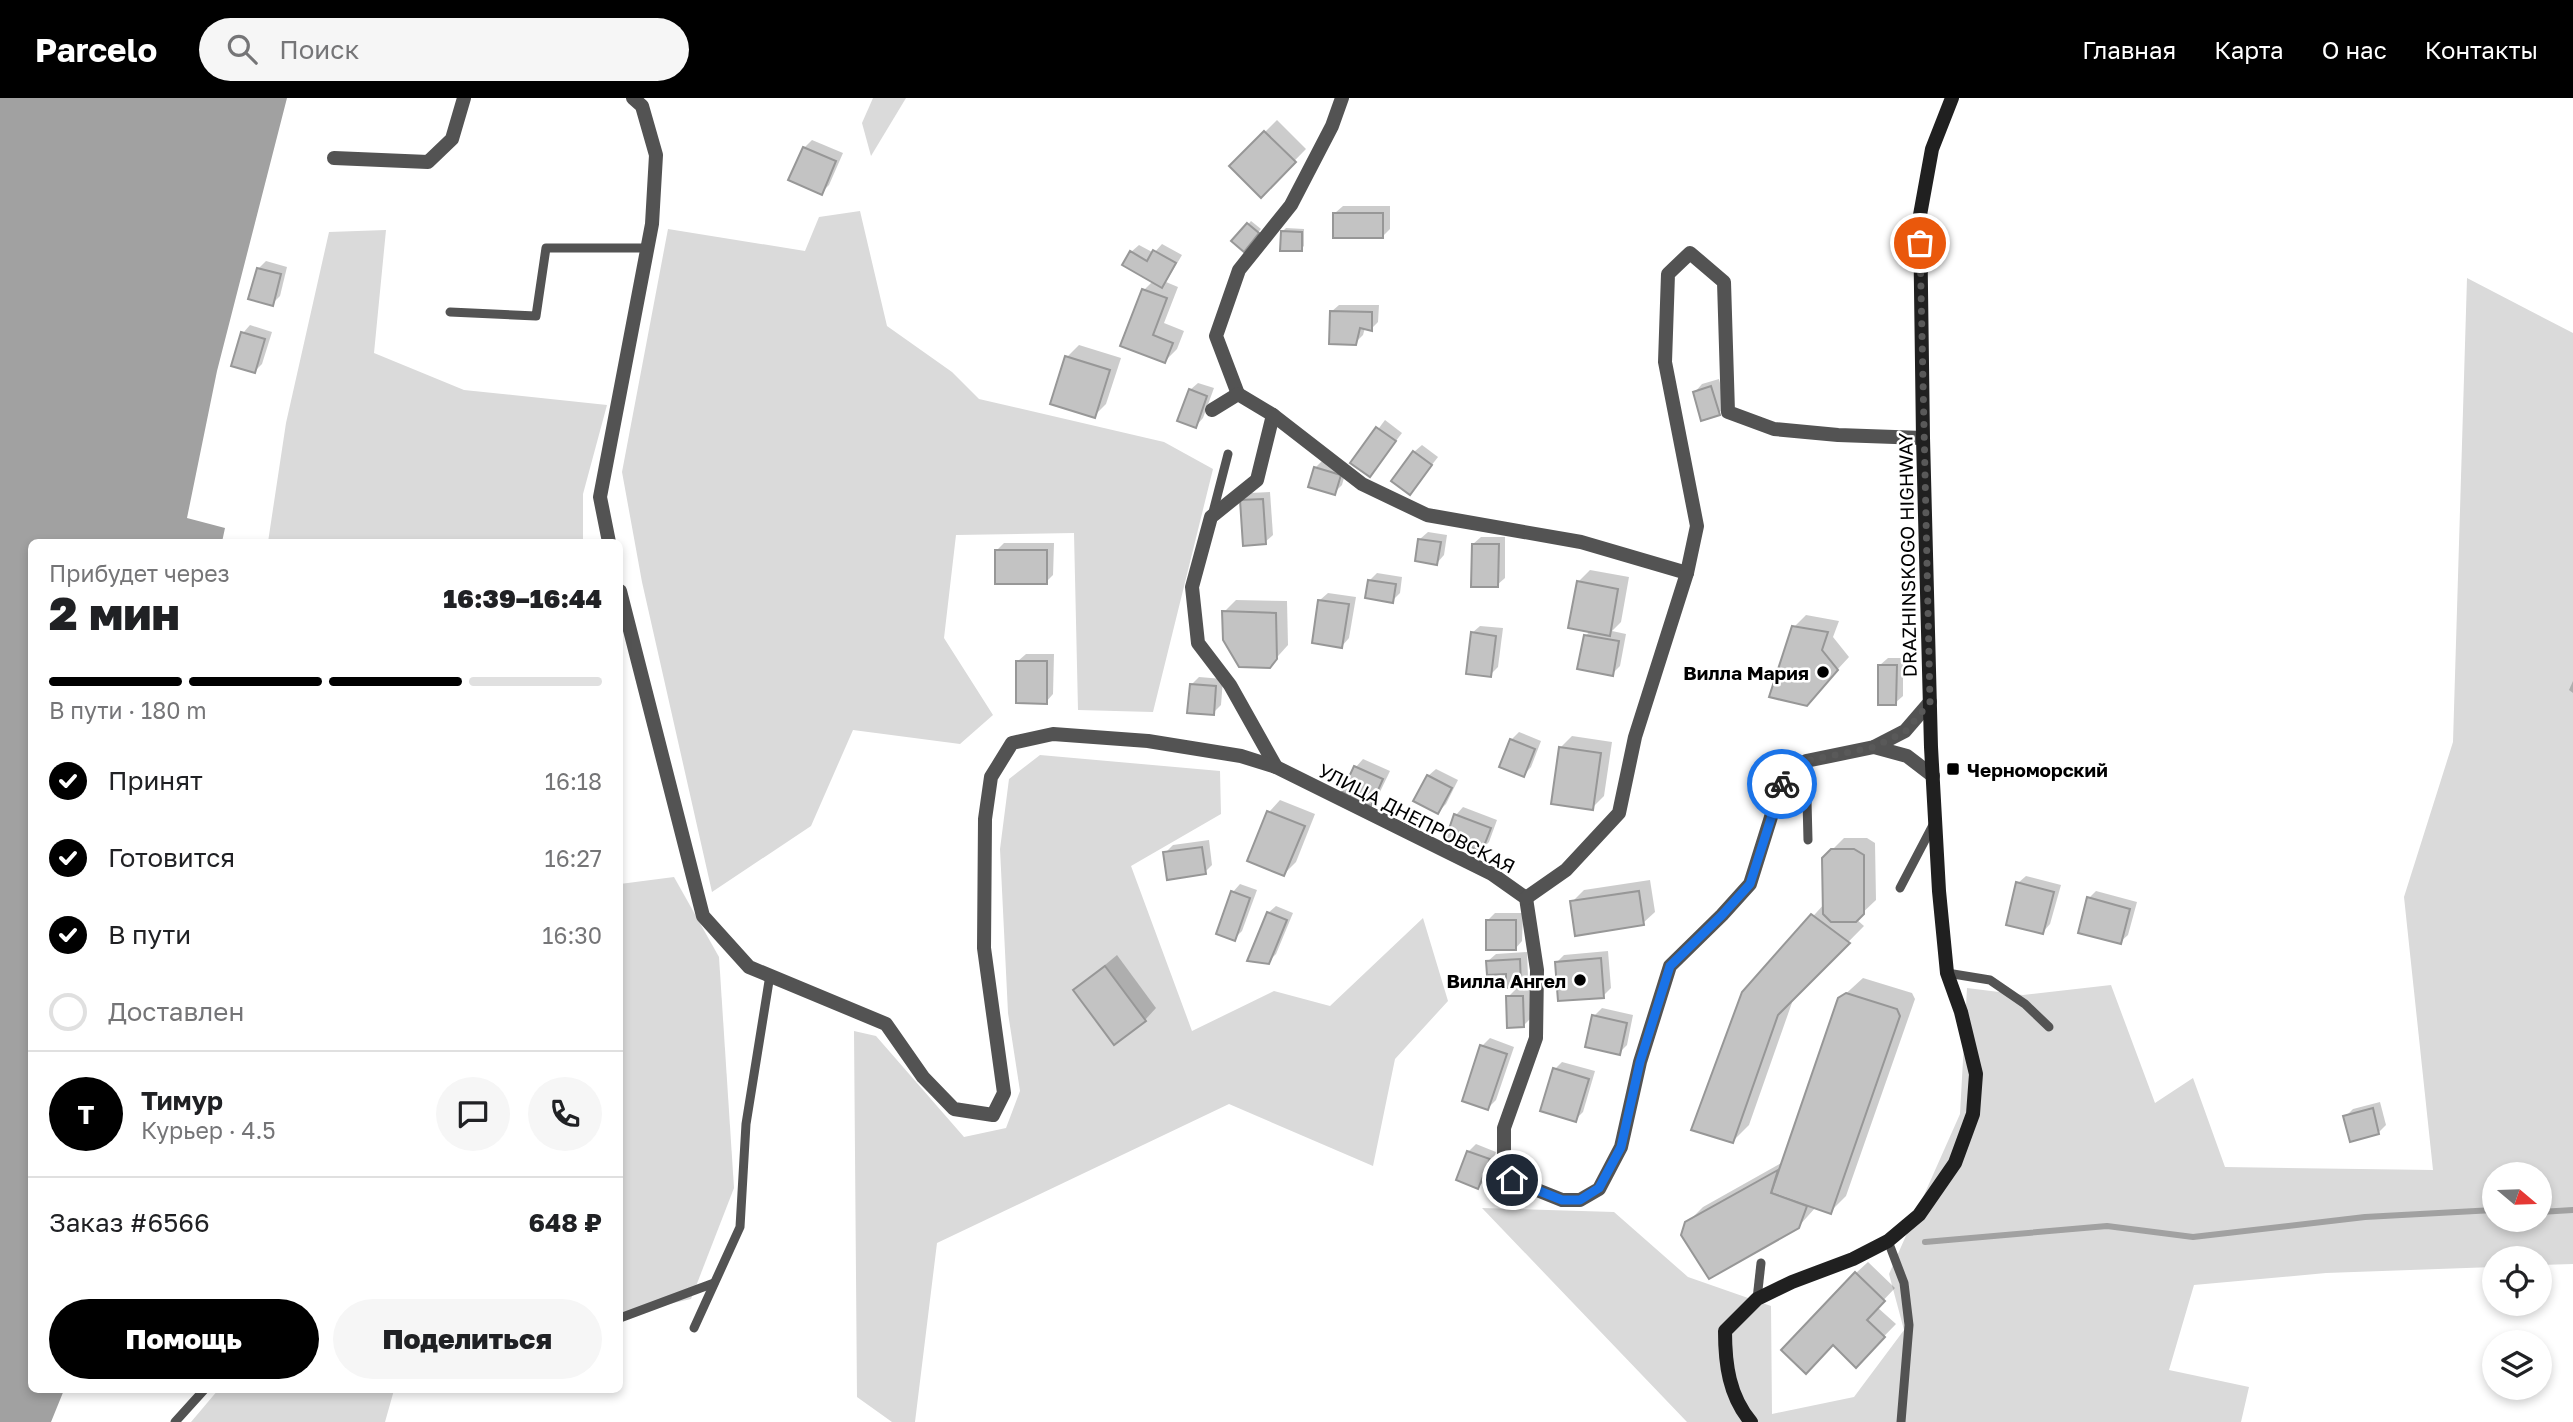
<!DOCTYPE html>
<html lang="ru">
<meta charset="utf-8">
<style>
body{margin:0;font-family:"Golos Text",sans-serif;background:#f6f6f6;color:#202124;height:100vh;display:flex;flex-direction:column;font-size:26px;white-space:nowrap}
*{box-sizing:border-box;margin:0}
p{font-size:23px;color:#757577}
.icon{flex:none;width:38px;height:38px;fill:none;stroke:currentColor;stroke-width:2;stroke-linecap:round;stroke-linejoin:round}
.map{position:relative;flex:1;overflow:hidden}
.sheet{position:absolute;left:28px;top:441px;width:595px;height:854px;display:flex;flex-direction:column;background:#fff;border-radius:10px;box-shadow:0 4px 10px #0003}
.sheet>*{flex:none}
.needle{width:46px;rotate:109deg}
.buttons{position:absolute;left:2482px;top:1064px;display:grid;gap:14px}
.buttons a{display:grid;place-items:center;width:70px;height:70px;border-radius:50%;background:#fff;box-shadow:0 4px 10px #0003;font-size:35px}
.pin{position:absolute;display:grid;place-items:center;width:60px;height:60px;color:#fff;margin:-30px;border:4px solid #fff;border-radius:50%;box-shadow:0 2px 7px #0007}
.courier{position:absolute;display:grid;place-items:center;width:70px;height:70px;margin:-35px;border:5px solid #1a73e8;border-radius:50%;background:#fff;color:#222;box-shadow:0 2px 9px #0007}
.head em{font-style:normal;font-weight:800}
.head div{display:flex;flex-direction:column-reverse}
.head{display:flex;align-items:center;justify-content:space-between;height:119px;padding:0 21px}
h1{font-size:46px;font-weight:800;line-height:52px}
.bar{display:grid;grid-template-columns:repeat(4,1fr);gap:10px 7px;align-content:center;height:84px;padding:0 21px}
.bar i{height:9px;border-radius:5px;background:#e0e0e0}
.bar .on{background:#000}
.bar p{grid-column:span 4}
.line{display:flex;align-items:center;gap:18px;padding:0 21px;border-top:2px solid #e0e0e0}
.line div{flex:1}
.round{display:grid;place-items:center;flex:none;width:74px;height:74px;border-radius:37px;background:#f6f6f6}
ol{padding:0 21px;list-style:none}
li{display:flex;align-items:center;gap:21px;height:77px}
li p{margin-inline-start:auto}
li .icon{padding:7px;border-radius:50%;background:#000;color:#fff;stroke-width:4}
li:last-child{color:#757577}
li i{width:38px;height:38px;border:4px solid #e0e0e0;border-radius:50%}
.cta{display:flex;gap:14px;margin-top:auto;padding:14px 21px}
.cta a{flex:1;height:80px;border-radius:42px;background:#000;color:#fff;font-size:28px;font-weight:800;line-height:80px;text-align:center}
.cta a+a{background:#f6f6f6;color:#202124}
header{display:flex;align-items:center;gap:42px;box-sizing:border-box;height:98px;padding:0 35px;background:#000;color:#fff}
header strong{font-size:33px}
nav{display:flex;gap:38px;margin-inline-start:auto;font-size:24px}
.search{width:490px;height:63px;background:#f6f6f6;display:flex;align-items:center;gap:18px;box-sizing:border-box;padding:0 24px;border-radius:38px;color:#757577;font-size:26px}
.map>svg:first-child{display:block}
</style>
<header>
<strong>Parcelo</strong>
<div class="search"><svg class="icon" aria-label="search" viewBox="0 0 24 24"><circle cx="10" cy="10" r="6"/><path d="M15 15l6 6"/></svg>Поиск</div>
<nav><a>Главная</a><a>Карта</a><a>О нас</a><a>Контакты</a></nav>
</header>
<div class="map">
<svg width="2573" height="1324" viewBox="0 0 2573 1324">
<rect width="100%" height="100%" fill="#fff"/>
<g fill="#dadada" fill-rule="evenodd">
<polygon points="873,0 906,0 871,58 862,25"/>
<polygon points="860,113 887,228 952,274 979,301 1164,344 1213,371 1153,614 1078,612 1074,435 956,437 944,540 993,617 960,646 853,632 811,728 712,794 642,484 622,374 668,131 805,153 819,119"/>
<polygon points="386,132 374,255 464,292 607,307 583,396 583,444 268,444 286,325 329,134"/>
<path d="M 2467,180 L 2573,235 L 2573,1166 L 2539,1167 L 2539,1160 L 2494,1160 L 2494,1169 L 2326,1175 L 2194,1187 L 2169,1272 L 2249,1289 L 2241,1324 L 1687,1324 L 1482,1110 L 1614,1114 L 1688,1179 L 1771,1208 L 1772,1316 L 1854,1299 L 1904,1232 L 1889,1176 L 1960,1016 L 1967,890 L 2023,897 L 2111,887 L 2155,1005 L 2193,980 L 2225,1069 L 2433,1072 L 2404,799 L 2453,644 ZM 2494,1076 L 2539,1076 L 2539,1122 L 2494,1122 Z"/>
<polygon points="1040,657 1220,673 1221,716 1131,768 1192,933 1274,893 1330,908 1423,820 1448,903 1395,961 1373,1068 1229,1006 937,1145 915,1324 892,1324 857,1299 854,933 876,938 964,1039 1006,1030 1020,993 1008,915 1000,751 1009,681"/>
<polygon points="674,779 719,859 734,1090 691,1201 620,1217 620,786"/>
<polygon points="218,1292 394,1292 385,1324 191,1324"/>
</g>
<polygon fill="#a1a1a1" points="0,0 287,0 217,273 187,420 225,430 222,444 32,444 32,1292 64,1292 51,1324 0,1324"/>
<g fill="#0003">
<polygon points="1277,22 1306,51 1261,97 1231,68"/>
<polygon points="812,42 843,55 829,87 821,95 804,50"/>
<polygon points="1343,108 1390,108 1390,131 1382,139 1335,115"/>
<polygon points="1251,123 1261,131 1244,151 1234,143"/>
<polygon points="1286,130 1304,131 1304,148 1301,151 1282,134"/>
<polygon points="1162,146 1182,157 1166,184 1178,189 1164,225 1184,233 1177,251 1165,263 1123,247 1144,192 1153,183 1131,154 1139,147 1154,155"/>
<polygon points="266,163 287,169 280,198 272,206 258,171"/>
<polygon points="1339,207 1379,207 1378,224 1371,231 1365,230 1363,237 1355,245 1331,214"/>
<polygon points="250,227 272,234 262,266 255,273 243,235"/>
<polygon points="1079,247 1121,260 1106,306 1094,318 1052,304 1067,259"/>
<polygon points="1719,281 1726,308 1719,315 1695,294 1702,286"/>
<polygon points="1198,285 1214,290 1203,320 1196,328 1190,292"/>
<polygon points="1385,322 1402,335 1370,377 1353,365"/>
<polygon points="1422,347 1438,359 1410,395 1414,354"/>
<polygon points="1323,362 1347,369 1342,387 1334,395 1315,370"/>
<polygon points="1270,394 1273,437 1265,444 1242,403 1250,395"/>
<polygon points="1428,434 1447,437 1444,457 1437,465 1420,441"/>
<polygon points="1481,439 1505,439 1505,480 1497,487 1473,446"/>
<polygon points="1004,445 1054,445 1053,477 1046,484 997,452"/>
<polygon points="1590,472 1629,479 1621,524 1612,533 1626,536 1620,568 1612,576 1586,537 1591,533 1578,484"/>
<polygon points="1377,475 1402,479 1400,495 1392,503 1369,483"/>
<polygon points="1328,495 1356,499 1349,540 1342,548 1320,502"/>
<polygon points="1236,502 1287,503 1288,547 1269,568 1224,514"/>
<polygon points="1806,517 1839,523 1833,539 1849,559 1814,597 1794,529"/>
<polygon points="1480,528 1503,530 1498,569 1490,577 1472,535"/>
<polygon points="1026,556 1054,556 1053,596 1046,604 1018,563"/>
<polygon points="1888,560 1903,560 1903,598 1895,605 1880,567"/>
<polygon points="1199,579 1223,581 1221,607 1213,615 1191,587"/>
<polygon points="2573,583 2573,595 2569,592"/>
<polygon points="1519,634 1541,643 1531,669 1524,677 1511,642"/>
<polygon points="1572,638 1612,644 1604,698 1592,710 1560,650"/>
<polygon points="1363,661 1390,673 1378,698 1370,706 1344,693 1356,669"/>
<polygon points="1436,671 1458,682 1446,706 1438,714 1428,678"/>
<polygon points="1280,702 1315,716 1296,764 1284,776 1269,714"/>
<polygon points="1463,709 1497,722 1489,744 1482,751 1456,717"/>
<polygon points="1844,740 1867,740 1875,745 1876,802 1856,821 1864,828 1794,899 1749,1027 1733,1043 1744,895 1825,805 1824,760"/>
<polygon points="1209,742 1212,767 1205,774 1165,755 1173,747"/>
<polygon points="2026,778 2061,787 2050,826 2043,834 2018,785"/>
<polygon points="1650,782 1655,814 1643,825 1572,804 1584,792"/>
<polygon points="1240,786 1257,792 1242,833 1234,841 1233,794"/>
<polygon points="2096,793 2137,804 2128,837 2120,844 2089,800"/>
<polygon points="1276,808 1293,815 1276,856 1268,864 1268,815"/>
<polygon points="1495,815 1523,815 1522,843 1515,851 1487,823"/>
<polygon points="1608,853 1611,890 1603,898 1557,864 1564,857"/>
<polygon points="1527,854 1528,879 1521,887 1508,874 1488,863 1496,856"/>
<polygon points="1117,857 1156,910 1145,922 1075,892"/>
<polygon points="1863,880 1912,895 1915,901 1846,1098 1830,1114 1816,1109 1798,1129 1687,1125 1703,1109 1783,1064 1840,901"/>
<polygon points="1516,891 1530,891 1531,920 1524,927 1508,899"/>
<polygon points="1602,910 1633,917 1627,947 1619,955 1594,918"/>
<polygon points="1490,940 1514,949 1496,1002 1488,1010 1482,948"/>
<polygon points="1562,964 1595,973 1583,1014 1575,1022 1555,971"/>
<polygon points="2380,1004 2386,1027 2379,1034 2345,1019 2353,1011"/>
<polygon points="1476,1046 1496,1054 1486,1082 1478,1089 1468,1054"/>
<polygon points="1868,1164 1895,1190 1877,1209 1896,1226 1856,1267 1856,1175"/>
</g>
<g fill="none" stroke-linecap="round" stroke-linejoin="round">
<g stroke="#a1a1a1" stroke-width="6">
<polyline points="2539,1114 2573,1112"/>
<polyline points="1925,1144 2107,1128 2193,1139 2365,1119 2494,1112"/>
</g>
</g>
<g fill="#c3c3c3" stroke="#979797" stroke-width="2">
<polygon points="1264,33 1296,64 1261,100 1229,68"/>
<polygon points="803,49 836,63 822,97 788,82"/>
<rect x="1333" y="115" width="50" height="25"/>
<polygon points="1247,125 1259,135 1244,154 1231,143"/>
<polygon points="1281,133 1302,134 1302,153 1280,153"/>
<polygon points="1153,152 1176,165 1162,190 1122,167 1130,153 1147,163"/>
<polygon points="257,170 281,176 273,208 248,201"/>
<polygon points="1142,191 1167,200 1153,237 1173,245 1165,265 1120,248"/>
<polygon points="1330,213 1372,214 1372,233 1360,230 1356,247 1329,246"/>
<polygon points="241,234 265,241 255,275 231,268"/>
<polygon points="1065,258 1110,272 1095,320 1050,306"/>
<polygon points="1711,288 1720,317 1701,323 1693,294"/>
<polygon points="1189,291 1207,298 1196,330 1177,323"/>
<polygon points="1376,329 1396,343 1370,379 1350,365"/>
<polygon points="1413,353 1432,367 1410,397 1391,383"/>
<polygon points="1314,369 1341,377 1335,397 1308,389"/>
<polygon points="1263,401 1266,446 1243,448 1240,402"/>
<polygon points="1418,441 1441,444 1437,467 1415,463"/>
<polygon points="1472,446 1499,446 1498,489 1471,489"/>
<rect x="995" y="452" width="52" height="34"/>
<polygon points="1368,482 1396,486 1393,505 1365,500"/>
<polygon points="1577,483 1618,491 1610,538 1568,530"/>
<polygon points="1318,502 1349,506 1342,550 1312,545"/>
<polygon points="1222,513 1276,515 1277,561 1270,570 1239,569 1223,542"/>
<polygon points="1792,528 1828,534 1822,552 1838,572 1807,608 1769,599"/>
<polygon points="1471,534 1496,538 1491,579 1466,576"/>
<polygon points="1584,537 1619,543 1613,578 1577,571"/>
<polygon points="1016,563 1047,563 1047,606 1016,605"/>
<polygon points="1878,567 1897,567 1896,607 1878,607"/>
<polygon points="1190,586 1216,588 1214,617 1187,615"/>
<polygon points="1510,641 1535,651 1524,679 1499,669"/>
<polygon points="1559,649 1601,655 1593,712 1551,706"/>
<polygon points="1354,668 1383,681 1371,708 1342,694"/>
<polygon points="1427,677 1452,690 1438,716 1413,703"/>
<polygon points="1267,713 1305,728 1284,778 1247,763"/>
<polygon points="1454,716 1491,730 1482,753 1446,740"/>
<polygon points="1202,749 1206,776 1167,782 1163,754"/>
<polygon points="1831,751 1854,751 1864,757 1864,816 1856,824 1831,824 1823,816 1822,760"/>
<polygon points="2016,784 2054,794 2043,836 2006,827"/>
<polygon points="1231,793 1250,800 1235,843 1216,836"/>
<polygon points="1639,793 1644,827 1575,838 1570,803"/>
<polygon points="2087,799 2130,811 2121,846 2078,835"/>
<polygon points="1267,814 1287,822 1269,866 1247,863"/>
<polygon points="1811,816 1850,845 1778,917 1733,1045 1691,1032 1742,894"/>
<rect x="1486" y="822" width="30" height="30"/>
<polygon points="1601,860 1604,900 1558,903 1555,864"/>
<polygon points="1520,861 1521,889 1506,890 1506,876 1487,877 1486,863"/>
<polygon points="1105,868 1146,923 1114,947 1073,892"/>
<polygon points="1846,895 1897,911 1900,918 1831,1116 1771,1095 1838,900"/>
<polygon points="1506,898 1523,898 1524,929 1507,930"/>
<polygon points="1592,917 1627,925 1620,957 1585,949"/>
<polygon points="1480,947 1507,956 1488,1012 1462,1003"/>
<polygon points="1553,970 1589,981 1576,1024 1540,1013"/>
<polygon points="2373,1010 2379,1036 2350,1044 2343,1018"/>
<polygon points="1467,1053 1490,1061 1478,1091 1456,1082"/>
<polygon points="1778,1072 1771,1095 1807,1108 1799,1130 1709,1181 1681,1137 1685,1124"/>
<polygon points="1855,1174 1885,1203 1867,1222 1885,1239 1856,1270 1833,1247 1806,1276 1781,1252"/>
</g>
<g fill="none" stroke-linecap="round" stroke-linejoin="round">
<g stroke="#535353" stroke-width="9">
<polyline points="450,214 536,218 546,150 648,150"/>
<polyline points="1212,418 1228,356"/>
<polyline points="1806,663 1808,742"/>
<polyline points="1900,790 1933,727"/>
<polyline points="1947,875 1990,882 2025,906 2049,929"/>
<polyline points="1888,1143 1904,1185 1909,1227 1901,1324"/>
<polyline points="1757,1201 1761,1165"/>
<polyline points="620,1220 714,1185"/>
<polyline points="694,1230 740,1129 746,1026 770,877"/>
<polyline points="175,1324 204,1292"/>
</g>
<g stroke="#535353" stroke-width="14">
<polyline points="334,60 428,64 452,41 464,0"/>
<polyline points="1238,296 1216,238 1239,172 1291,107 1332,28 1342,0"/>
<polyline points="1212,312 1238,296 1273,317 1257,382 1211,419 1192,489 1198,545 1230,587 1276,669"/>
<polyline points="1273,317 1362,386 1427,417 1581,444 1687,475"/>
<polyline points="609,444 600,399 652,126 656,57 642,8 633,0"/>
<polyline points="620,493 703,818 749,869 886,926 923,979 954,1011 993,1017 1004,995 984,850 985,721 991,679 1012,645 1053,636 1148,643 1241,658 1276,669 1492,776 1526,800 1537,872 1536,940 1504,1030 1504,1058 1512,1082 1562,1102 1580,1102 1599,1091 1621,1049 1640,964 1670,868 1722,817 1750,786 1781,687 1806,663 1874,649 1905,633 1930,604"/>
<polyline points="1874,649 1907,658 1933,678"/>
<polyline points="1526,800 1566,772 1619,715 1635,639 1687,475 1697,428 1665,264 1668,176 1690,155 1724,184 1728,314 1774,331 1838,337 1923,340"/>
</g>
<path stroke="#202020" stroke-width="14" d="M 1751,1324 C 1729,1298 1725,1266 1725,1233 L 1757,1201 L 1792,1184 L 1853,1161 L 1888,1143 L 1919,1117 L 1955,1065 L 1973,1016 L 1976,976 L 1961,914 L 1947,875 L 1939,793 L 1931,649 L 1923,340 L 1920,117 L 1932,51 L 1952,0"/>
</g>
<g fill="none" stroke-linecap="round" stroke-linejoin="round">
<polyline stroke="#595959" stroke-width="7" stroke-dasharray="0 12.6" points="1782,686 1806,663 1874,649 1905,634 1930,604 1920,145"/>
<polyline stroke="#1a73e8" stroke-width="9" points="1512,1082 1562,1102 1580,1102 1599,1090 1621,1049 1640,964 1670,868 1722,817 1750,786 1782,686"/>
</g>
<g fill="#000" stroke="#fff" stroke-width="2.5">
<circle cx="1823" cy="574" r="7"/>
<rect x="1946" y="664" width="14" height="14" rx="3.5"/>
<circle cx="1580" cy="882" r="7"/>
</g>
<g text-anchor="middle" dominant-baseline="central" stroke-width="5" stroke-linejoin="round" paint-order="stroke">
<g font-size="19" fill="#000" stroke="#fff">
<text transform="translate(1907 457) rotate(-91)">DRAZHINSKOGO HIGHWAY</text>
<text transform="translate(1417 720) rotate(27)">УЛИЦА ДНЕПРОВСКАЯ</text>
</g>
<g font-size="19" font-weight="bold" fill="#000" stroke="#fff" text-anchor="end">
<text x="1809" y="574">Вилла Мария</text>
<text x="1967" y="671" text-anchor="start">Черноморский</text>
<text x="1566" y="882">Вилла Ангел</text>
</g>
</g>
</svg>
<div class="buttons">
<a><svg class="needle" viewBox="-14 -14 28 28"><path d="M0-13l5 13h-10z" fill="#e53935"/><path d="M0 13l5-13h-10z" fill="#757577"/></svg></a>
<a><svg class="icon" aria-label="locate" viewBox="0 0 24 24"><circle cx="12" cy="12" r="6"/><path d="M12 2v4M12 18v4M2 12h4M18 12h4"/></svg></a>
<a><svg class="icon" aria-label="layers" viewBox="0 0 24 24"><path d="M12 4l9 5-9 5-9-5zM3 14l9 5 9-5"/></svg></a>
</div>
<div class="pin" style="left:1920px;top:145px;background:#ea580c"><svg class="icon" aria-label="bag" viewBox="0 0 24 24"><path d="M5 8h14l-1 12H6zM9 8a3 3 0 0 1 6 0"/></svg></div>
<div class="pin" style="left:1512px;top:1082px;background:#1f2937"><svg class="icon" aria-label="home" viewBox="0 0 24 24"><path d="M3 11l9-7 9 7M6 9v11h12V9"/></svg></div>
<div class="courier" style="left:1782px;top:686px"><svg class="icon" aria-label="bike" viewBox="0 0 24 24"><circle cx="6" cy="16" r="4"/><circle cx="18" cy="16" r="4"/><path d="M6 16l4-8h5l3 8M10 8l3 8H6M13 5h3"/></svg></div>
<section class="sheet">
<div class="head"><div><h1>2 мин</h1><p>Прибудет через</p></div><em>16:39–16:44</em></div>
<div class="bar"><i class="on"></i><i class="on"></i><i class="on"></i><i></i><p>В пути · 180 m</p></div>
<ol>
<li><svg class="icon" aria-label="check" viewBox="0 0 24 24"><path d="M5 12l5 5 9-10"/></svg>Принят<p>16:18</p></li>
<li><svg class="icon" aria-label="check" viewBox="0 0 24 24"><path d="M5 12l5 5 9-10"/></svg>Готовится<p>16:27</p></li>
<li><svg class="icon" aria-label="check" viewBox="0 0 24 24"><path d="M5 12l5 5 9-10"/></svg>В пути<p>16:30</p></li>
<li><i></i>Доставлен</li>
</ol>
<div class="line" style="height:126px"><b class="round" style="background:#000;color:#fff">Т</b><div><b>Тимур</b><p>Курьер · 4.5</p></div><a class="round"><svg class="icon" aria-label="chat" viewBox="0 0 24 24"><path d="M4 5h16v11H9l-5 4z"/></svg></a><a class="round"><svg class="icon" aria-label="phone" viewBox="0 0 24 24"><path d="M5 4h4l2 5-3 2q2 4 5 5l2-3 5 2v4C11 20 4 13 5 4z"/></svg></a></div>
<div class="line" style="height:91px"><div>Заказ #6566</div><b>648 ₽</b></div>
<div class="cta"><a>Помощь</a><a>Поделиться</a></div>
</section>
</div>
